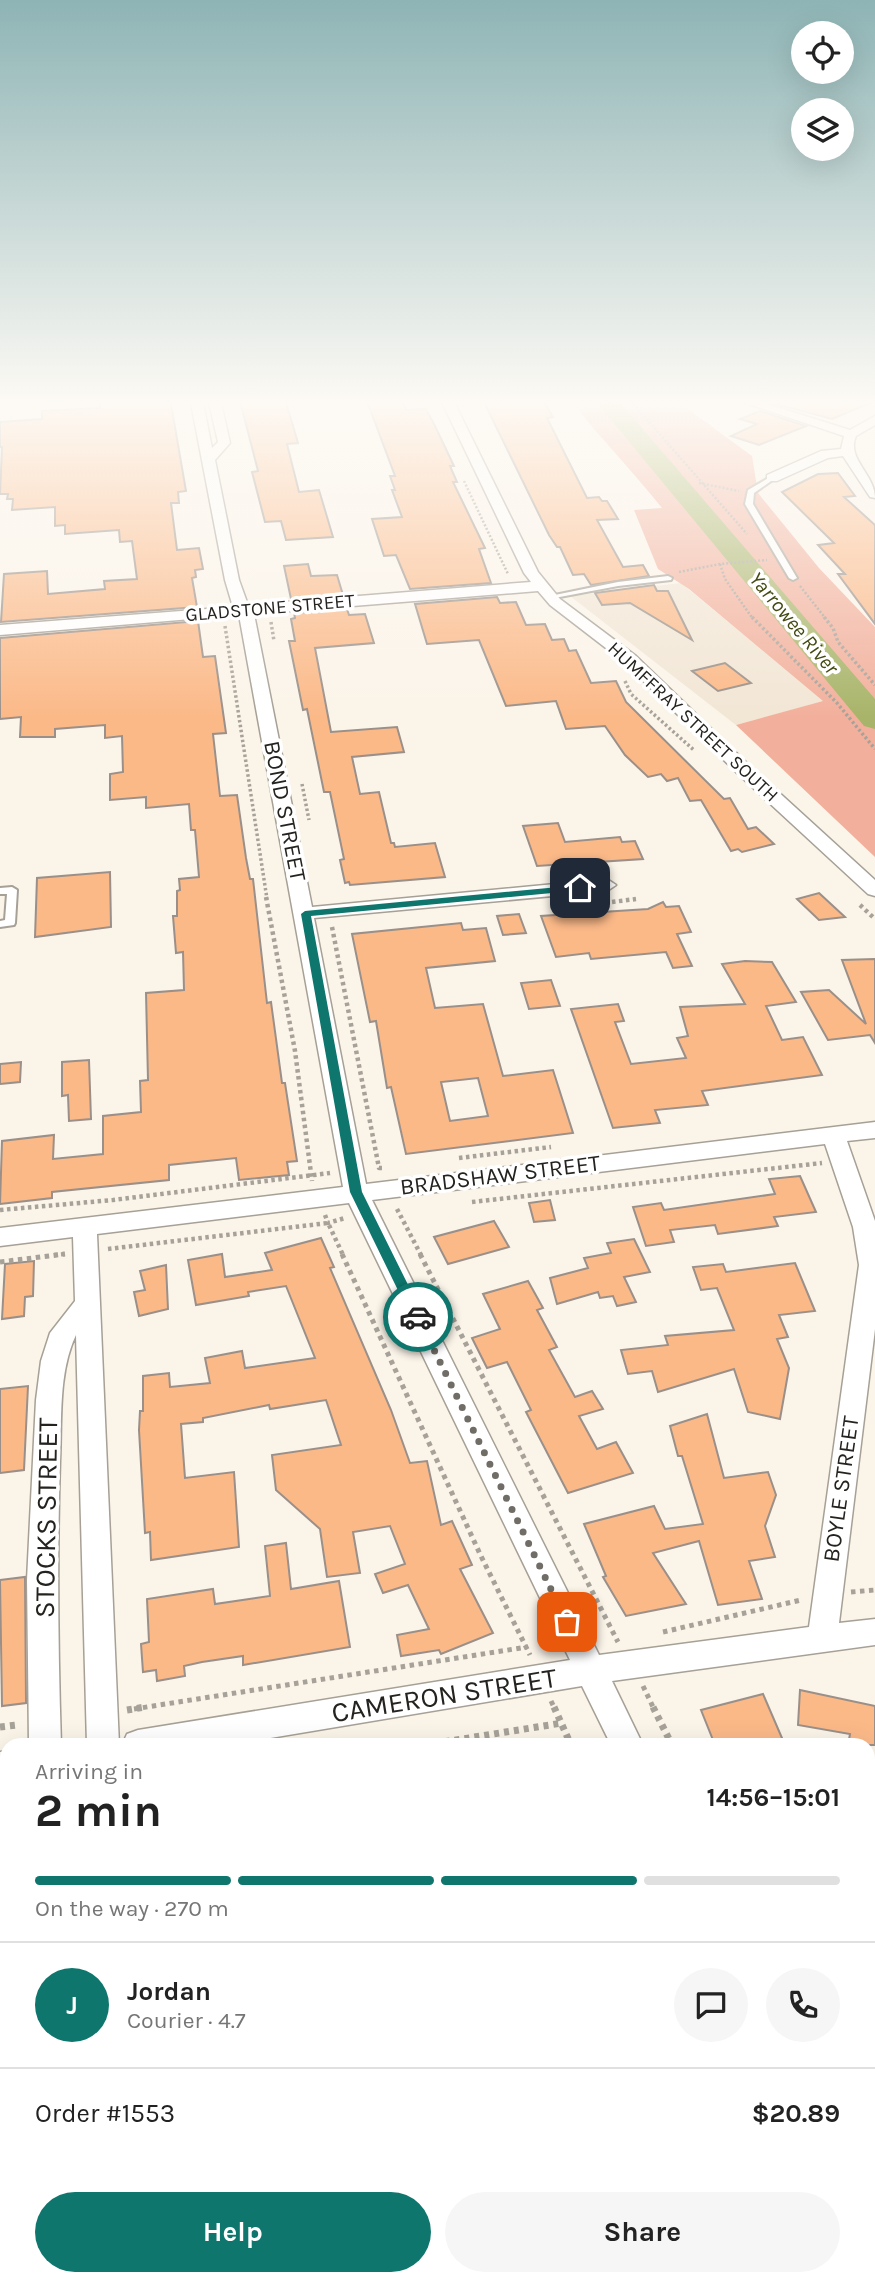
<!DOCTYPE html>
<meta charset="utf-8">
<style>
body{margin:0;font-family:Karla,sans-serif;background:#f6f6f6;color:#222;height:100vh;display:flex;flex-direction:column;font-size:26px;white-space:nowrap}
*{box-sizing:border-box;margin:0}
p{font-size:23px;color:#767676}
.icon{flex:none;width:38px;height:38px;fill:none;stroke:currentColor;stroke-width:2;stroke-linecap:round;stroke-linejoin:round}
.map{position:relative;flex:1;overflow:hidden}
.drawer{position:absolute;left:0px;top:1738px;width:875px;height:548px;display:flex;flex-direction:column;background:#fff;border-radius:21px 21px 0 0;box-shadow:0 7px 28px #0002}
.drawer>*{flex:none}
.controls{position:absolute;left:791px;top:21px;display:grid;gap:14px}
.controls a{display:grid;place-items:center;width:63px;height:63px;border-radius:50%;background:#fff;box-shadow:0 7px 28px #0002;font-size:35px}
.pin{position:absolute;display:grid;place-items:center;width:60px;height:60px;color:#fff;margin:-30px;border-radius:14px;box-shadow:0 4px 10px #0006}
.courier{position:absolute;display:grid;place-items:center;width:70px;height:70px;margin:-35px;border:5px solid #0f766e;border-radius:50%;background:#fff;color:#222;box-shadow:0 2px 9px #0007}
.headline em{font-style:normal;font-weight:700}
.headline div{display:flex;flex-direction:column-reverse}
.headline{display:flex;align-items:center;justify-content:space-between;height:119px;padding:0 35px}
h1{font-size:46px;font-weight:700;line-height:52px}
.bar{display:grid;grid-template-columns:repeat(4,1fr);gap:10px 7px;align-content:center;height:84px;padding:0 35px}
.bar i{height:9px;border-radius:5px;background:#e0e0e0}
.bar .active{background:#0f766e}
.bar p{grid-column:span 4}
.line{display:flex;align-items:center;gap:18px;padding:0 35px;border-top:2px solid #e0e0e0}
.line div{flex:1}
.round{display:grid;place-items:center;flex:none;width:74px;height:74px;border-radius:37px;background:#f6f6f6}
.primary-button{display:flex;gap:14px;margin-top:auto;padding:14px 35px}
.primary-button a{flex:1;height:80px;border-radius:42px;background:#0f766e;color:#fff;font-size:28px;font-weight:700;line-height:80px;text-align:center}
.primary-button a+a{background:#f6f6f6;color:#222}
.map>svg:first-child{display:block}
</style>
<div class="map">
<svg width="875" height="2285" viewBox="0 0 875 2285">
<rect width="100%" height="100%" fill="#fbf4e9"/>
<polygon fill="#f2e6d5" points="681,583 824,701 736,725 570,596"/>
<path fill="#f2b09c" d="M 569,398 L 673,398 L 752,456 L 758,493 L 819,568 L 875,627 L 875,857 L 736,725 L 823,701 L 689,589 L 658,569 L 634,510 L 662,508 C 632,470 598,436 569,398 Z"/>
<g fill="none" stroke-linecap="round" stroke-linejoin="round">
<polygon fill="#a8b469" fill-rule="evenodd" points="593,398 616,398 875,699 875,729 864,726"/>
</g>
<g fill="#fbb988" stroke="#9a9089" stroke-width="2" fill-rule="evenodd">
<polygon points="99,398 170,398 186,491 178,492 179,503 171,503 177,550 199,548 203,569 195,570 196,577 192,578 197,607 1,622 4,574 47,571 48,594 105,589 104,581 137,579 132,541 120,542 119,530 65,534 65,525 55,526 55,507 12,510 13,499 7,499 8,494 0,494 2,447 0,447 0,422 42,419 42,411 100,408"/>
<polygon points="791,398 875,398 875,401 832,419 776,404"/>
<polygon points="285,399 298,443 287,444 299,492 319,490 333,537 286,540 281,521 265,522 252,472 258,471 240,401"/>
<polygon points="401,399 406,410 426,409 435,426 454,466 450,466 457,482 453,482 485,548 479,549 491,583 410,589 396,555 384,556 372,519 402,517 392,490 395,490 390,476 395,476 367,401"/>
<polygon points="542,399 553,417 547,418 587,498 599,497 602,501 607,501 618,519 597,520 623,567 643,565 649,576 591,585 584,574 573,575 560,547 557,547 549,535 484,402"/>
<polygon points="760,411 806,426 759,445 731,436 757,424 740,419"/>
<polygon points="838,473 855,496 844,497 875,525 875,624 838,574 845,574 818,545 834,543 782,492 818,474"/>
<polygon points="308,564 311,576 337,575 343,595 291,599 284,566"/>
<polygon points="654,585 657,591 668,591 692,640 630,603 602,605 595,593"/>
<polygon points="497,597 500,603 516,602 526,625 545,624 552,640 564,639 569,651 576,650 591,683 616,681 626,702 724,799 730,798 748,829 756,827 774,844 742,852 738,849 731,851 701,800 690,801 678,778 667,781 661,774 648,777 625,755 605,726 566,729 556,701 506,706 479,640 427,644 415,604"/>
<polygon points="347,609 349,615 365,614 374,643 315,648 331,732 397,727 404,752 352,757 360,794 379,792 391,843 394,843 395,847 435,843 445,877 350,885 349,882 345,883 340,860 344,859 330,792 324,792 307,709 303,710 289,641 295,641 291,619 295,618 294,613"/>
<polygon points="198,621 203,657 215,656 226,733 213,734 220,796 237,795 246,858 250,879 253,879 267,1003 271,1002 282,1083 285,1083 297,1161 287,1162 289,1175 239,1180 236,1158 169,1165 169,1180 52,1192 52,1198 0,1204 2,1141 54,1135 53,1159 103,1154 103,1116 141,1112 140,1081 148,1080 146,993 184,990 183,952 176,953 173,916 177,916 177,891 180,890 179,879 199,877 195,830 191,830 189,804 146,808 146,797 110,800 110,774 123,772 122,736 105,738 105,725 55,729 55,737 20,737 21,717 0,719 0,638"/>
<polygon points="725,663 751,683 718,691 692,671"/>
<polygon points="558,823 565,842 620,837 622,842 635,841 643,859 537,866 523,826"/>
<polygon points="110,872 111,927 35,937 37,878"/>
<polygon points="819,893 845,917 819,920 797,899"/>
<polygon points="663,902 666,907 679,906 691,932 677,934 692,966 673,968 666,952 591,959 589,953 556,957 541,916 648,909"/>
<polygon points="519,914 526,933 503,935 497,916"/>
<path d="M 461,923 L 463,930 L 486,928 L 495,961 L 426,968 L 435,1008 L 483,1004 L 503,1076 L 553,1070 L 573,1133 L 406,1154 L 391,1087 L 387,1088 L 376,1021 L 370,1022 L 352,934 ZM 478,1078 L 488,1116 L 450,1121 L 441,1082 Z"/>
<polygon points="875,959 875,1043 870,1035 828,1040 801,992 829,990 866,1024 842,960"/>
<polygon points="745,961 772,962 796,1002 766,1006 782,1040 803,1037 822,1075 702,1091 708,1105 655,1110 660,1123 613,1128 571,1009 618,1004 624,1021 615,1022 631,1064 686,1058 677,1038 688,1036 680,1007 745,1004 722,964"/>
<polygon points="551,980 560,1006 529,1009 521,983"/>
<polygon points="89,1060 91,1119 69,1121 68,1095 62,1096 62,1062"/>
<polygon points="21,1062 20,1082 0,1084 0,1064"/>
<polygon points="800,1176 816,1212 774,1217 778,1226 718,1234 715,1225 670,1230 674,1242 646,1246 633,1207 661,1203 664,1210 775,1194 769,1179"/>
<polygon points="550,1200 555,1220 534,1222 529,1203"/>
<polygon points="494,1221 509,1247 448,1264 434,1237"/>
<polygon points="321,1238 334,1267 330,1268 391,1410 410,1463 427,1461 441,1525 452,1521 472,1565 460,1569 493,1633 441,1654 439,1650 401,1656 397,1635 429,1629 408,1585 383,1593 375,1574 405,1564 390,1526 353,1532 360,1573 327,1577 320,1529 276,1490 272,1455 341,1445 326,1400 270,1409 269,1405 203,1418 203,1422 181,1424 185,1478 234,1472 239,1547 151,1560 150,1532 145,1533 139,1430 140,1411 143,1411 143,1376 169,1373 170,1387 210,1383 205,1358 242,1351 245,1368 315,1358 286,1286 248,1292 249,1296 196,1305 188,1260 222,1254 225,1277 272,1270 265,1253"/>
<polygon points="634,1239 650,1272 624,1277 636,1302 617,1306 613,1296 600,1298 598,1292 557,1304 550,1278 588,1268 584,1258 611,1253 607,1243"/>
<polygon points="34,1261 33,1296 25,1297 24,1316 2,1319 5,1264"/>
<polygon points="795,1263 815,1311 779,1315 788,1337 777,1339 789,1368 780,1419 748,1412 734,1369 658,1392 652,1371 628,1374 621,1350 668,1345 665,1336 734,1330 717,1288 701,1290 693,1267 723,1264 726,1272"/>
<polygon points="166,1265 168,1309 139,1316 134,1292 145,1290 140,1271"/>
<polygon points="528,1281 543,1308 537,1310 557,1347 549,1350 575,1397 592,1391 603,1409 579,1416 597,1449 616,1442 633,1473 568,1493 526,1412 531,1410 507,1362 487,1368 472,1338 500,1329 483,1294"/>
<polygon points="28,1386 24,1470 0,1473 0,1389"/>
<polygon points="707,1414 724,1478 768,1472 776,1495 765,1526 775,1557 749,1561 762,1599 718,1605 699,1541 653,1553 686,1604 626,1616 603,1577 606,1576 584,1524 654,1506 665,1529 703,1524 682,1456 678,1456 670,1426"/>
<polygon points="286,1543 291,1589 339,1581 350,1647 243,1665 243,1656 202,1662 184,1666 185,1676 157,1681 156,1670 143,1672 141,1644 149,1642 147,1599 213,1589 215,1604 270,1596 265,1546"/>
<polygon points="25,1577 26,1703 2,1706 0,1580"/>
<polygon points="800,1690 875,1706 875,1745 848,1745 850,1734 798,1725"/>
<polygon points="763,1694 785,1745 715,1745 701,1710"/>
</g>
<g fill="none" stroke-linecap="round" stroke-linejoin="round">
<defs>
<g id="lane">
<polygon points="772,476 776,478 774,479 754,493 753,504 797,578 793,580 789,578 745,504 748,490"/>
<polygon points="668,576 672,578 671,580 618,586 549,599 545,597 618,582"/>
<polygon points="12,887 17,890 15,923 14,925 0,927 0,921 5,920 7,894 0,894 0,888"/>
</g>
<g id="street">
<path d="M 190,398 L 202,398 L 212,448 L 218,442 L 208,398 L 220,398 L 230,443 L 215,460 L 239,580 L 248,605 L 531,582 L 524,573 L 440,398 L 452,398 L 538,572 L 560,599 L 636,656 L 751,767 L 875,880 L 875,896 L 868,894 L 739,775 L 624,662 L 550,605 L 538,591 L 254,614 L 312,907 L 607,879 L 616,885 L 607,891 L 314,918 L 366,1184 L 875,1122 L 875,1138 L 847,1141 L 875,1221 L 875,1329 L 839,1623 L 875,1619 L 875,1645 L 612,1681 L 643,1745 L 611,1745 L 582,1686 L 229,1745 L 122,1745 L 127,1734 L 138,1730 L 570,1660 L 349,1203 L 97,1234 L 119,1745 L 87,1745 L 76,1335 C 58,1372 62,1421 60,1461 C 57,1556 58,1650 61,1745 L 29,1745 L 27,1580 L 36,1400 L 41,1361 L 50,1333 L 75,1301 L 73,1237 L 0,1246 L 0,1228 L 343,1187 L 239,615 L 0,635 L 0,625 L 233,607 L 225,580 ZM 825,1144 L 853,1227 L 859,1265 L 809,1627 L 599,1655 L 372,1200 Z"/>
<path d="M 731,398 L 748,398 L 850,430 L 875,416 L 875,425 L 856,436 C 846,459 875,474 875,498 L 870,497 L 843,456 L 828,458 L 777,481 L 767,481 L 767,475 L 821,451 L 841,449 L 844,436 Z"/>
<polygon points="7,1751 7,1781 0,1782 0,1752"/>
<polygon points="868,2213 875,2216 875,2256 868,2253"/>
<polygon points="868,2261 875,2264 875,2285 841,2285 842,2278 868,2278"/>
</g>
</defs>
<use href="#lane" stroke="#a6a096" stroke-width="4"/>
<use href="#street" stroke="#a6a096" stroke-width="3"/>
<g stroke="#a7a299" stroke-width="2.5" stroke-dasharray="2 2" stroke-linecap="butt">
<polyline points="628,398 747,534"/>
<polyline points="464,481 508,574"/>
<polyline points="699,483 739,491"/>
<polyline points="720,564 725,579 753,619"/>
<polyline points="679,572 720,564 767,560"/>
<polyline points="800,586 826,619"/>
</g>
<g stroke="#a7a299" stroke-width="3.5" stroke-dasharray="2.5 2.5" stroke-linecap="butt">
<polyline points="752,617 837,703 875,749"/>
<polyline points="824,617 833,628 838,642 875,685"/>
<polyline points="271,622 274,641"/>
<polyline points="225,626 267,899"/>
<polyline points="625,681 631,694 695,751"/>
<polyline points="302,784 309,820"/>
</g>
<g stroke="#a7a299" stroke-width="4.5" stroke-dasharray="3.5 3.5" stroke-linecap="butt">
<polyline points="266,897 295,1051 312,1181"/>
<polyline points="612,902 636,899"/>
<polyline points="860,905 875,919"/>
<polyline points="332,927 379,1168 384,1168"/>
<polyline points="459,1158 551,1147"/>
<polyline points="472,1202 822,1163"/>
<polyline points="397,1209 421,1255"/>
<polyline points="0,1210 113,1200 330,1173"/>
<polyline points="325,1215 328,1223 345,1218"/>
<polyline points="108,1249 328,1223 343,1255"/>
<polyline points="54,1255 65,1254"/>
</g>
<g stroke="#a7a299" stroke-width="5" stroke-dasharray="4.5 4.5" stroke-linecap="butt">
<polyline points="342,1254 480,1554 530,1655"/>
<polyline points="420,1254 618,1642"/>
<polyline points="0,1262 65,1254"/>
<polyline points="851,1592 875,1590"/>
<polyline points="663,1632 801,1600"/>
<polyline points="643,1686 654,1709"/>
<polyline points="551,1701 555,1709"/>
<polyline points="134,1709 527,1647"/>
</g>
<g stroke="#a7a299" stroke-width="7" stroke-dasharray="5 5" stroke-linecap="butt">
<polyline points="554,1707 571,1745"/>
<polyline points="653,1707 672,1745"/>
<polyline points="127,1710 145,1707"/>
<polyline points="0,1727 17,1725"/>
<polyline points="425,1745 562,1723"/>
<polyline points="0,1806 7,1805"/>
<polyline points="868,2129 875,2142"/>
<polyline points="708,2285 723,2278"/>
</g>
<use href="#lane" fill="#fff" fill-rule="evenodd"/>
<use href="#street" fill="#fff" fill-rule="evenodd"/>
</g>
<linearGradient id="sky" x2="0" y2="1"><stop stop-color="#8eb4b5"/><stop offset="0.56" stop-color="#fdfaf5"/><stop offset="1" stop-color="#fdfaf5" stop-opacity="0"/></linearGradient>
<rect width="875" height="717" fill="url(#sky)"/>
<polygon fill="#0f766e" points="580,885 583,886 583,890 311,916 362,1192 424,1317 422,1321 413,1321 350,1192 301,914 305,911"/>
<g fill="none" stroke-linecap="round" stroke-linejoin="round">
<polyline stroke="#706c66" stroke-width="7" stroke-dasharray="0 12.6" points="418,1317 567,1622"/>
</g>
<g text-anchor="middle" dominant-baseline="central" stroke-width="7" stroke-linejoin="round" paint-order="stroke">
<g font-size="19" fill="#25231f" stroke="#fff">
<text transform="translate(270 608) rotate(-5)">GLADSTONE STREET</text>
<text transform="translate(693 722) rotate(43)">HUMFFRAY STREET SOUTH</text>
</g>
<g font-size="21" font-style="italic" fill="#444b13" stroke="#fff">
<text transform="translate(794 623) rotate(50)">Yarrowee River</text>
</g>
<g font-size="23" fill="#25231f" stroke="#fff">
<text transform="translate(285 811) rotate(79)">BOND STREET</text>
<text transform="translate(500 1175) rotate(-7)">BRADSHAW STREET</text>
<text transform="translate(841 1489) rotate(-82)">BOYLE STREET</text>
</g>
<g font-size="28" fill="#25231f" stroke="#fff">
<text transform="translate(46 1518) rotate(-89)">STOCKS STREET</text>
<text transform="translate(444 1695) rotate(-9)">CAMERON STREET</text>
</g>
</g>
</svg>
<div class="controls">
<a><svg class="icon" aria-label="locate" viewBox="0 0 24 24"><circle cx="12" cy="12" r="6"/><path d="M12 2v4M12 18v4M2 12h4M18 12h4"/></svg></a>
<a><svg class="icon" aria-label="layers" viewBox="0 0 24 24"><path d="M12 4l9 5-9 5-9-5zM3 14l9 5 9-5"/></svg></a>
</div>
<div class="pin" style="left:567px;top:1622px;background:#ea580c"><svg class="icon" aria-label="bag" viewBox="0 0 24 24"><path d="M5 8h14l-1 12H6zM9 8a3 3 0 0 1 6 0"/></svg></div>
<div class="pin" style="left:580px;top:888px;background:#1f2937"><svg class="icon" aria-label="home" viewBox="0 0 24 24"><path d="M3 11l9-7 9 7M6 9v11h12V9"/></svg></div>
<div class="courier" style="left:418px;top:1317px"><svg class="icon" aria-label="car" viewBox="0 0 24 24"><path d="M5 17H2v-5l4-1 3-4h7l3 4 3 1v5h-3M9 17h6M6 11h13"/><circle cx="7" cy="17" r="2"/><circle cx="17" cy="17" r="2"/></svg></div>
<section class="drawer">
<div class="headline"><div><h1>2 min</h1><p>Arriving in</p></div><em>14:56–15:01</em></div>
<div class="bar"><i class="active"></i><i class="active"></i><i class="active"></i><i></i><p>On the way · 270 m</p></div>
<div class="line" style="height:126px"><b class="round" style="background:#0f766e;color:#fff">J</b><div><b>Jordan</b><p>Courier · 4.7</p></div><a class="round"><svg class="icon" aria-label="chat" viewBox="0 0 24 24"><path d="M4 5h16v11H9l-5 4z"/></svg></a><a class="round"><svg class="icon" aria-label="phone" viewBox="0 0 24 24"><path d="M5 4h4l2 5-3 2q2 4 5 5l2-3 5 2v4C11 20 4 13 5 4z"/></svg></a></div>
<div class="line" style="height:91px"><div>Order #1553</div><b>$20.89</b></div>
<div class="primary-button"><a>Help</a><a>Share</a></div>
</section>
</div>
